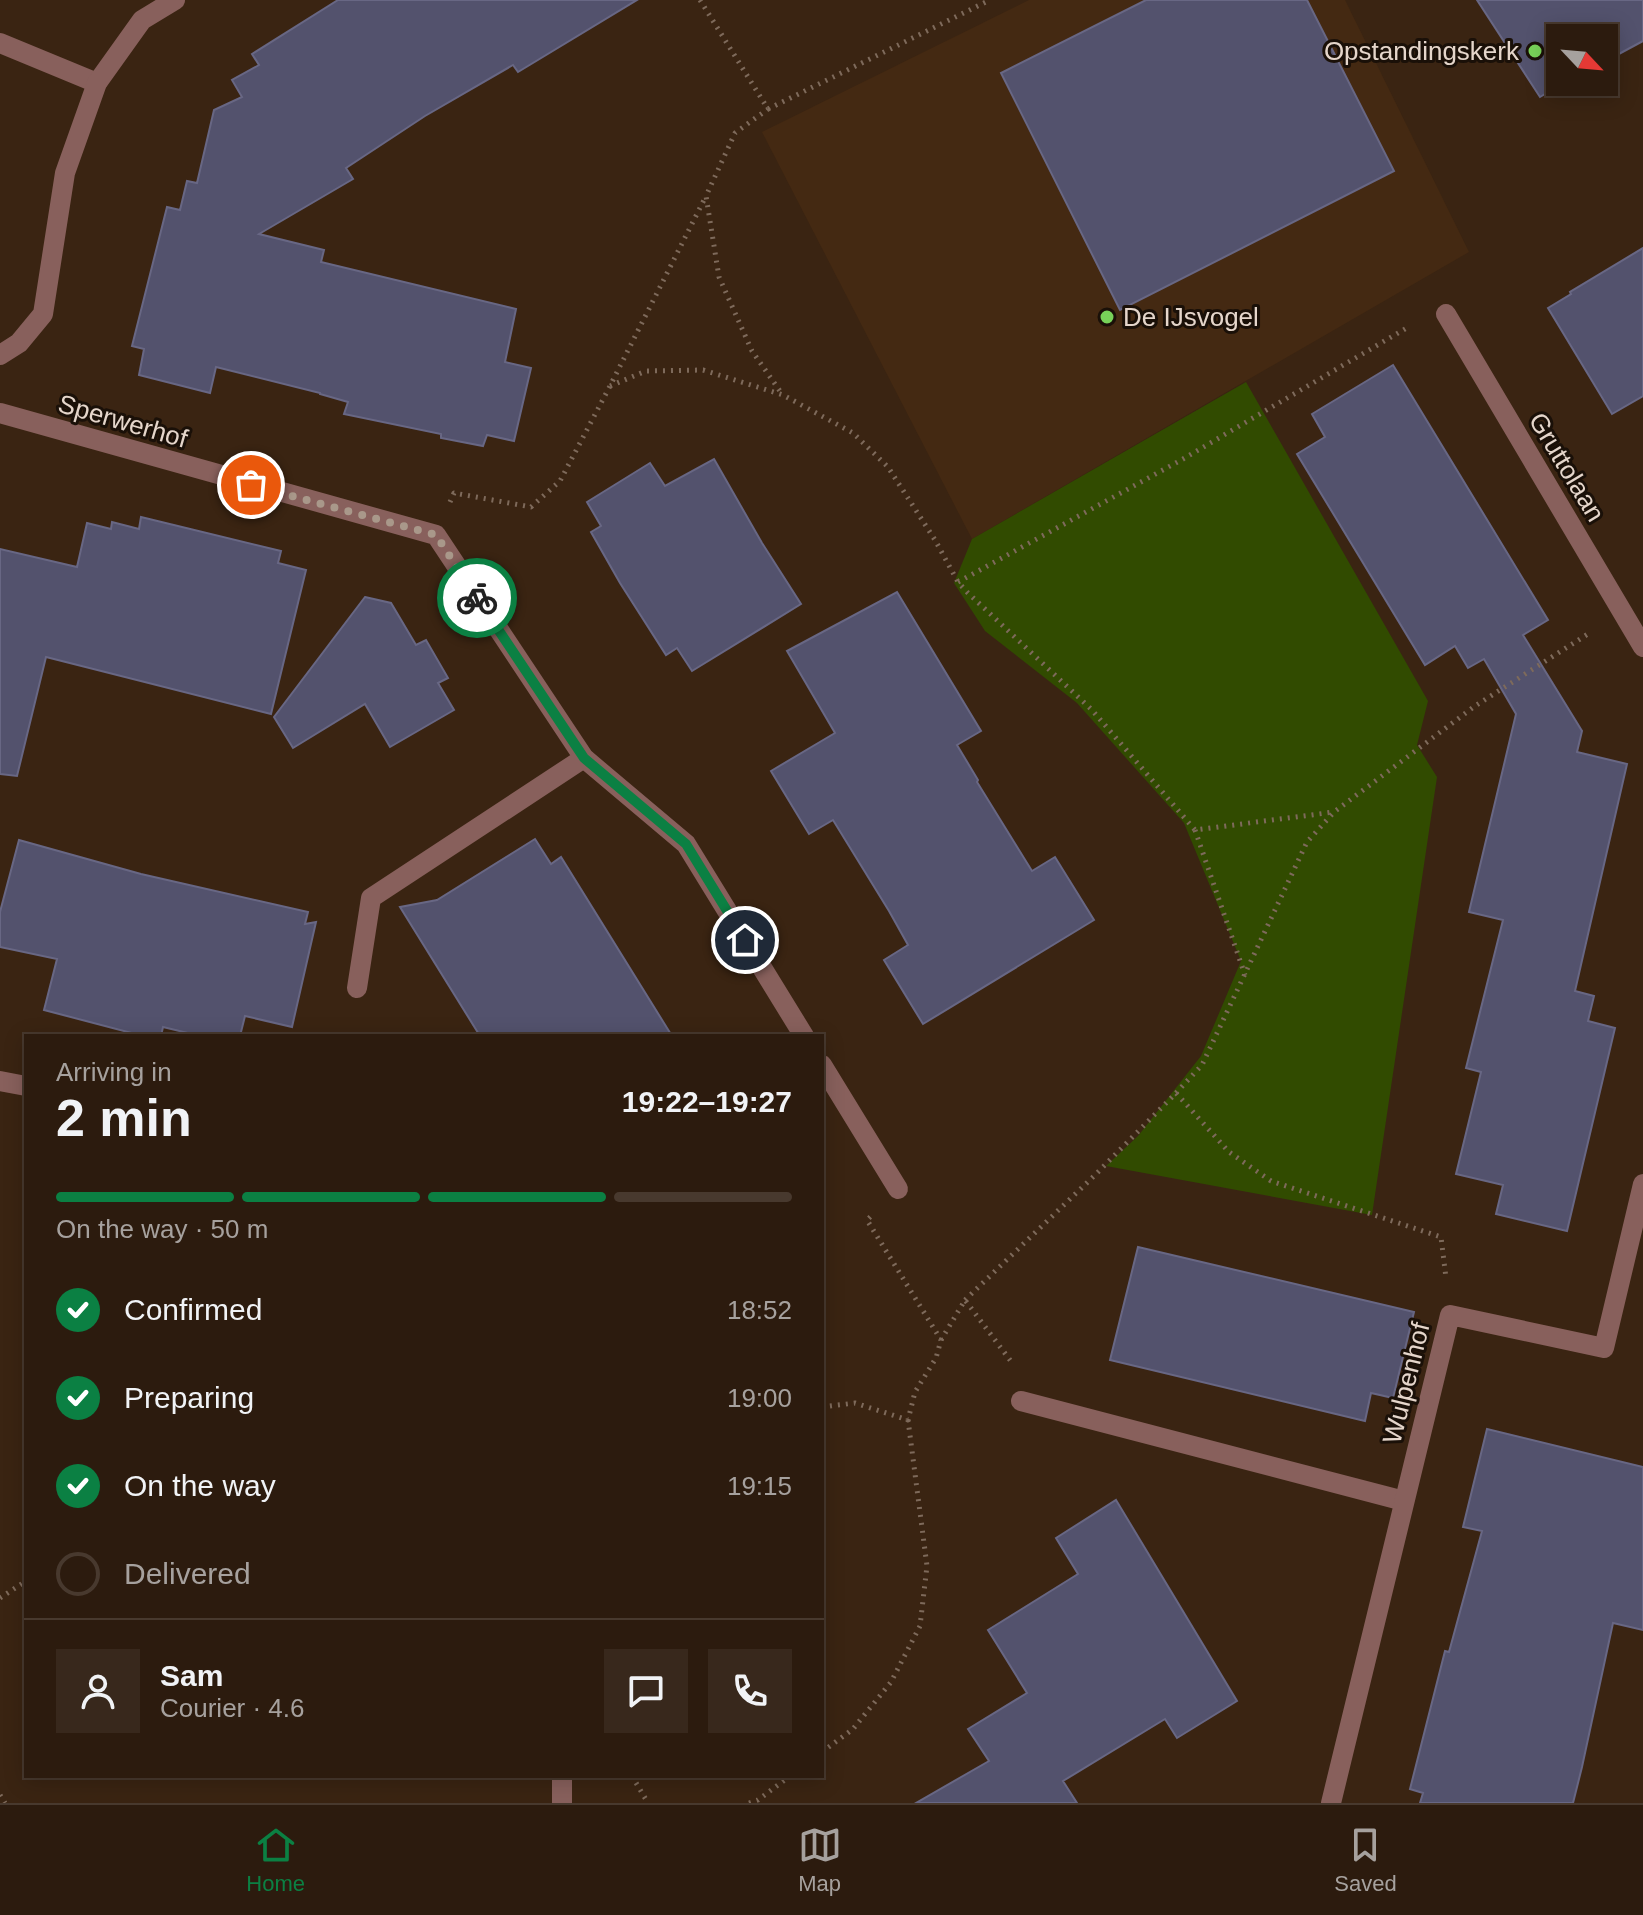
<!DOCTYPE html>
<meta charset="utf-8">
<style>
body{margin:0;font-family:Arial,sans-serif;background:#38281c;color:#f1f3f6;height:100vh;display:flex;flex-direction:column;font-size:30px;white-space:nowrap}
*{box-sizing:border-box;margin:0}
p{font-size:26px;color:#a6a19e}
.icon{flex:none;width:44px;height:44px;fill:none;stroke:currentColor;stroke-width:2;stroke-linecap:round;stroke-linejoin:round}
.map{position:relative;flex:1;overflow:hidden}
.side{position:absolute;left:24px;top:1034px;width:800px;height:744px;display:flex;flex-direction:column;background:#2c1b0e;border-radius:0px;box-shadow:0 4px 20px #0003,0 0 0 2px #48392e}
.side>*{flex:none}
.needle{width:52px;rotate:116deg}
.tools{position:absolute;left:1546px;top:24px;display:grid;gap:16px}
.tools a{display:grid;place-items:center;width:72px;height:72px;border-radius:0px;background:#2c1b0e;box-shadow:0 4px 20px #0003,0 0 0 2px #48392e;font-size:40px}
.pin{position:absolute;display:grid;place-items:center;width:68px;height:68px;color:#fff;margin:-34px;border:4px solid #fff;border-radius:50%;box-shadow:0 2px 8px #0007}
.courier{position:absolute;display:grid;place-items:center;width:80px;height:80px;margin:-40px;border:6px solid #0b8043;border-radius:50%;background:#fff;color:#222;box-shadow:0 2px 10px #0007}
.head em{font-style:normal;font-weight:700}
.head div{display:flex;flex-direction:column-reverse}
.head{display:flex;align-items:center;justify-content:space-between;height:136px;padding:0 32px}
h1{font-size:52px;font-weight:700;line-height:60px}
.bar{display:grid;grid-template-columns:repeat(4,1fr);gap:12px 8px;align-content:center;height:96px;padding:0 32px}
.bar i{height:10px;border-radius:6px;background:#48392e}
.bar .selected{background:#0b8043}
.bar p{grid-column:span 4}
.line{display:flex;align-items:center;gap:20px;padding:0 32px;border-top:2px solid #48392e}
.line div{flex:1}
.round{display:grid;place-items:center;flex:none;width:84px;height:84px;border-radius:0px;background:#38281c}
ol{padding:0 32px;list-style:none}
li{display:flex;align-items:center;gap:24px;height:88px}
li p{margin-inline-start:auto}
li .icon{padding:8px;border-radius:50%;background:#0b8043;color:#fff;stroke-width:4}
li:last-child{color:#a6a19e}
li i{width:44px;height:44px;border:4px solid #48392e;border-radius:50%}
.dock{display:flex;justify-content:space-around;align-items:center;height:112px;border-top:2px solid #48392e;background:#2c1b0e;font-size:22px;color:#a6a19e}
.dock a{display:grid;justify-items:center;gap:4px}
.dock .selected{color:#0b8043}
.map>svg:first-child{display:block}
</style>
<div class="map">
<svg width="1643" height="1803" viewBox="0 0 1643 1803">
<rect width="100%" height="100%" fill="#3a2412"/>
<polygon fill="#442912" points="1029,0 1345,0 1469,252 972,539 762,132"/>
<polygon fill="#314b00" points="1246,382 1428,701 1417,745 1437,777 1372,1215 1106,1166 1138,1136 1201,1056 1241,961 1184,823 1077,703 985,631 954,583 972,539"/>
<g fill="#53526d" stroke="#686784" stroke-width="2">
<polygon points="338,0 637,0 518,72 513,65 425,116 346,168 353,179 259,234 324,250 321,262 516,309 505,362 531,368 514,441 487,435 483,446 441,438 441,434 344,414 348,402 320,394 320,393 216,367 210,393 139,375 144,349 132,346 167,207 180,210 187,181 197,183 214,110 242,97 232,80 259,65 252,54"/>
<polygon points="1146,0 1307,0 1394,171 1120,310 1001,73"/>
<polygon points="1477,0 1643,0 1643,41 1604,62 1604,38 1560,38 1560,82 1565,82 1540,97"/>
<polygon points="1643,248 1643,396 1612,414 1548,308 1571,294 1570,292"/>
<polygon points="1393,365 1548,620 1523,635 1582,731 1577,752 1627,764 1575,991 1594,996 1588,1021 1615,1028 1567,1231 1496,1214 1503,1185 1456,1174 1481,1072 1466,1068 1503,920 1469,912 1516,714 1484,659 1468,668 1455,646 1425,665 1297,454 1325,437 1312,414"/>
<polygon points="714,459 762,543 801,604 692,671 677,648 666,655 620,583 591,532 601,526 587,502 650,463 665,486"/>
<polygon points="141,517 281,551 278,563 306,570 271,714 46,657 17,776 0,774 0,549 77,567 87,523 111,529 112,522 139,529"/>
<polygon points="897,592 981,731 957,745 978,780 977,782 1032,871 1055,857 1094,920 923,1024 884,960 908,945 889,911 833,820 809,834 771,771 835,733 787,651"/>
<polygon points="365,597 391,603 416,645 426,640 448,678 438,683 454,710 390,747 365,704 293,748 274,717"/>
<polygon points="535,839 551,864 561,857 672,1036 480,1036 400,907 437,900"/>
<polygon points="19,840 141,874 308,912 305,924 316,922 292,1027 245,1016 240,1036 200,1036 163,1027 161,1036 143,1036 44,1010 57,959 0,947 0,912"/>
<polygon points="1138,1247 1414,1312 1393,1398 1371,1393 1365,1421 1110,1360"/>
<polygon points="1487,1429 1643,1467 1643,1630 1613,1623 1582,1767 1573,1803 1420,1803 1423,1793 1410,1789 1445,1651 1449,1652 1482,1531 1463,1527"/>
<polygon points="1116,1500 1237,1701 1177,1738 1165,1719 1063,1781 1077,1803 916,1803 989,1761 968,1729 1027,1693 988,1630 1078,1574 1056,1538"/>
</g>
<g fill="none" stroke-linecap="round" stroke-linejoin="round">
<g stroke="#7e6a5b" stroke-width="5" stroke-dasharray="2 6" stroke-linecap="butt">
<polyline points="700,0 768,109 735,133 706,196 719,277 752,351 782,394"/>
<polyline points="768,109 990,0"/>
<polyline points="610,386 646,371 703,370 783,395 853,433 888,467 935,540 958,582 967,592 1092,710 1195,830 1334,812"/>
<polyline points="450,502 454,493 531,507 560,481 610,386 706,196"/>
<polyline points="958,582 1183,459 1410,326"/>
<polyline points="1195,830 1245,975"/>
<polyline points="1176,1093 1202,1065 1307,842 1334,812 1475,706 1591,632"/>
<polyline points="965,1300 1094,1176 1176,1093 1229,1152 1271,1181 1441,1237 1446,1278"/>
<polyline points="941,1340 965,1300 1013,1364"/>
<polyline points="822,1407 855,1403 908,1420 915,1392 936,1358 941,1340 867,1220 871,1216"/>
<polyline points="0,1598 26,1581"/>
<polyline points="822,1752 853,1729 891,1682 920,1626 927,1566 908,1420"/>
<polyline points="632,1776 648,1803"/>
<polyline points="0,1795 5,1803"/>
<polyline points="749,1803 758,1800 790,1776"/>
</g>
<g stroke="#88605c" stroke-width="20">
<polyline points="0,43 97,83"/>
<polyline points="1446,314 1643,647"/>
<polyline points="0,355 19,343 43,314 65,173 97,83 142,20 175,0"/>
<polyline points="0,413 436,535 584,758 686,844 804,1036"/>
<polyline points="357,988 371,898 584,758"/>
<polyline points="822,1065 898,1189"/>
<polyline points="0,1081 26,1086"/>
<polyline points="1021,1401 1404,1501"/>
<polyline points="562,1776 562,1803"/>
<polyline points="1331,1803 1450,1315 1604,1348 1643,1184"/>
</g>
</g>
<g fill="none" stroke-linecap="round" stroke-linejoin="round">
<polyline stroke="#a9988a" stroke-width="8" stroke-dasharray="0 14.4" points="251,485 436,535 477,598"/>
<polyline stroke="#0b8043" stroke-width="10" points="477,598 584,758 686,844 745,940"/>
</g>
<g fill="#78d259" stroke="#1a1008" stroke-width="3">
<circle cx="1535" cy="51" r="8"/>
<circle cx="1107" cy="317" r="8"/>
</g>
<g text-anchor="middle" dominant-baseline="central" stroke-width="6" stroke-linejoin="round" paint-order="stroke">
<g font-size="26" fill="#e5d6cb" stroke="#1a1008" text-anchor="end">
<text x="1519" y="51">Opstandingskerk</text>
<text x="1123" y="317" text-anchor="start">De IJsvogel</text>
</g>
<g font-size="26" fill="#e5d6cb" stroke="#1a1008">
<text transform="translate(123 421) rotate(16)">Sperwerhof</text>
<text transform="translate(1567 467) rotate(59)">Gruttolaan</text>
<text transform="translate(1406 1383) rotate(-76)">Wulpenhof</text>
</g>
</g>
</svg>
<div class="tools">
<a><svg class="needle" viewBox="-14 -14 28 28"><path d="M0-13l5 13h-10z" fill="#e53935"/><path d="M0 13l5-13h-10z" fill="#a6a19e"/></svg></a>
</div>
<div class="pin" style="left:251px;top:485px;background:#ea580c"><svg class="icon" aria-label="bag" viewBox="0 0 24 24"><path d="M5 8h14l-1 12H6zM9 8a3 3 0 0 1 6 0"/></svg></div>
<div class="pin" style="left:745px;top:940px;background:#1f2937"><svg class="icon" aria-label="home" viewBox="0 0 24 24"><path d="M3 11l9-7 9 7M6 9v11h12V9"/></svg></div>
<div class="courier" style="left:477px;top:598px"><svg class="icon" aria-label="bike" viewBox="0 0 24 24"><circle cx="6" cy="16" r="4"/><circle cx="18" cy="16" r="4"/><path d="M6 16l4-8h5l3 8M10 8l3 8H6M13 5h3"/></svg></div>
<section class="side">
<div class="head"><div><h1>2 min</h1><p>Arriving in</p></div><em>19:22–19:27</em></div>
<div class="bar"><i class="selected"></i><i class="selected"></i><i class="selected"></i><i></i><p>On the way · 50 m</p></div>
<ol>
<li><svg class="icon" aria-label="check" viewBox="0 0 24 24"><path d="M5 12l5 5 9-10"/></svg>Confirmed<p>18:52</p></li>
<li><svg class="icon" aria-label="check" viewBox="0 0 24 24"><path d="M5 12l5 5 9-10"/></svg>Preparing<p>19:00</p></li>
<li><svg class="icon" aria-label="check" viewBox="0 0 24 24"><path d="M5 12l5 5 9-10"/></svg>On the way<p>19:15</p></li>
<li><i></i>Delivered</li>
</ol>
<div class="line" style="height:144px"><a class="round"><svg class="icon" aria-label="person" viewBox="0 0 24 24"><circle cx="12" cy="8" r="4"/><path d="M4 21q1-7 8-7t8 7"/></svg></a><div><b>Sam</b><p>Courier · 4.6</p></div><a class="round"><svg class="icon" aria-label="chat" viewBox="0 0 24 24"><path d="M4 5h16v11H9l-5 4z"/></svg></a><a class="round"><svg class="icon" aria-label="phone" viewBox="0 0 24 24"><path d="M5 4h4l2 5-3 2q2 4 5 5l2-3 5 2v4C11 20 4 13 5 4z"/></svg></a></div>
</section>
</div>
<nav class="dock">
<a class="selected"><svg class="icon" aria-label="home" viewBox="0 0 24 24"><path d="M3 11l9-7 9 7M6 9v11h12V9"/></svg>Home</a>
<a><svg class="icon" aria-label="map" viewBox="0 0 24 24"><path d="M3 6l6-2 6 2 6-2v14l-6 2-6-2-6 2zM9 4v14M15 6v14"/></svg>Map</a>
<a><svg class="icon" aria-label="saved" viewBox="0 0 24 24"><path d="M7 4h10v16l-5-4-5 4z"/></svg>Saved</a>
</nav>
